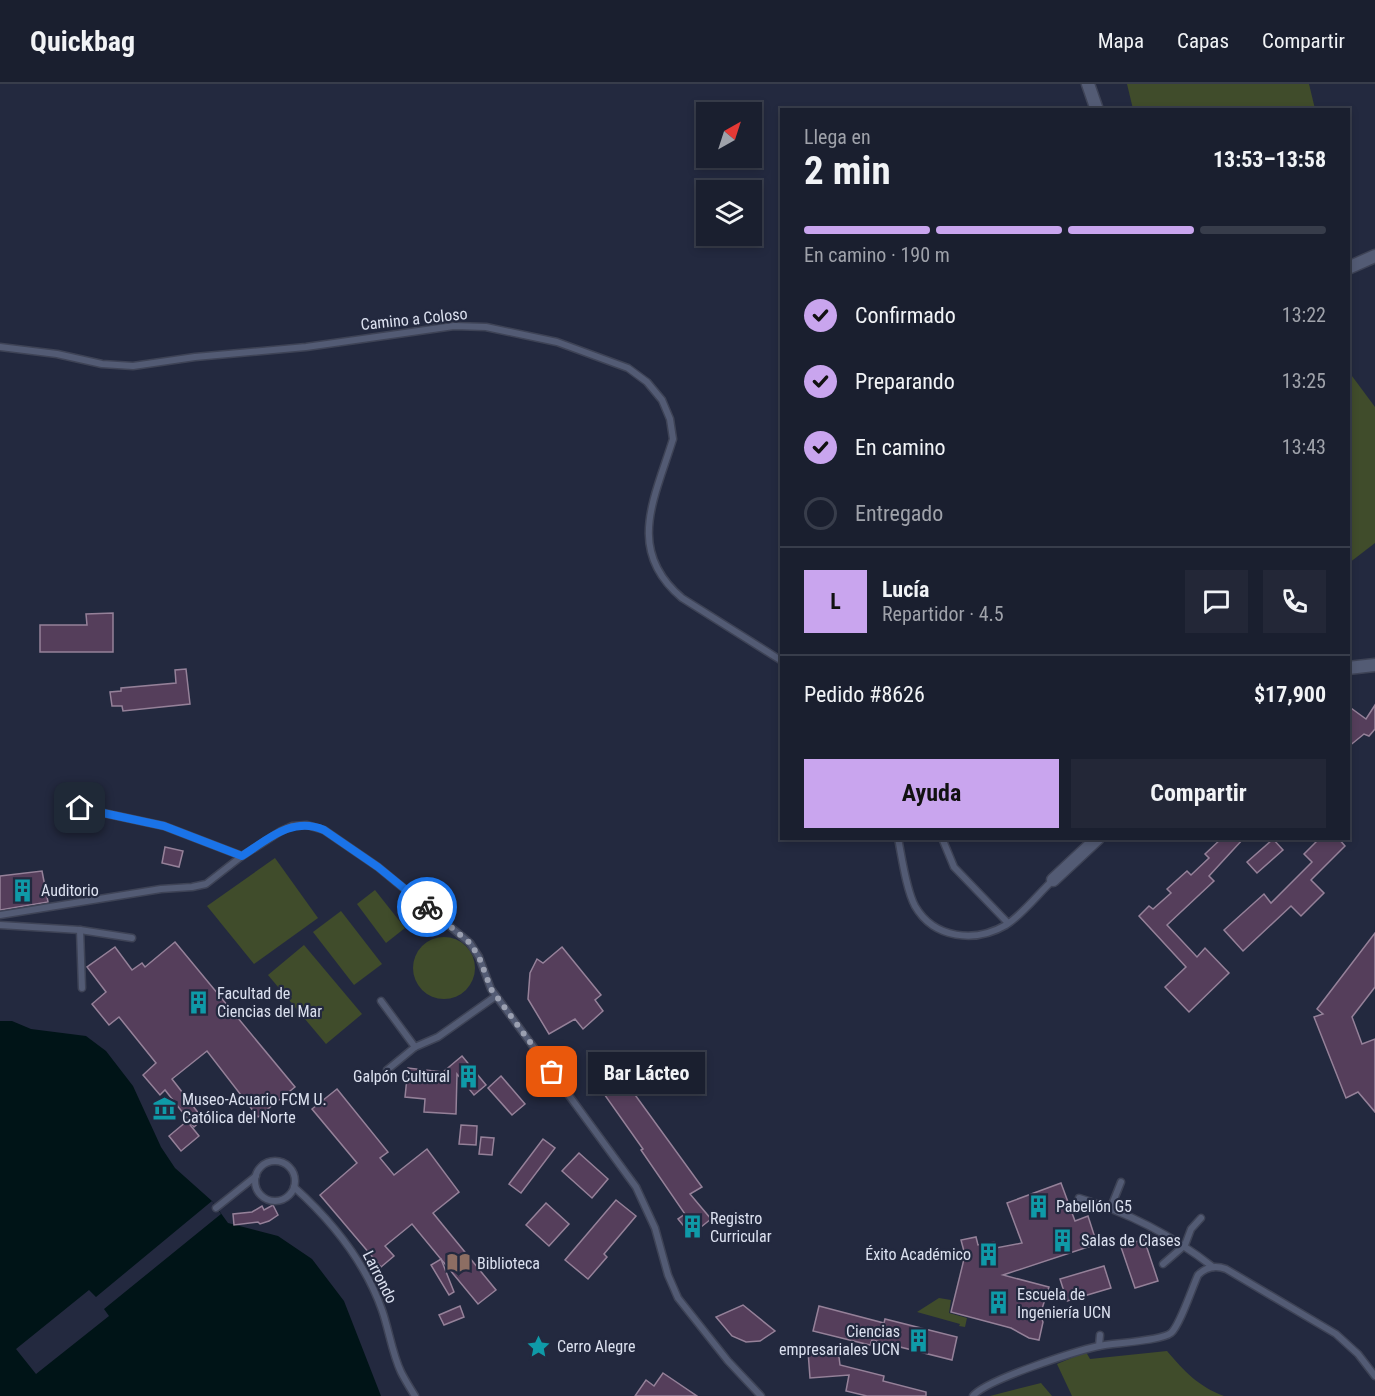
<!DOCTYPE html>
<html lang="es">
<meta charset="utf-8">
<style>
body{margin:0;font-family:"Roboto Condensed",sans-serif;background:#232737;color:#f1f3f6;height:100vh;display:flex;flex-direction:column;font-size:22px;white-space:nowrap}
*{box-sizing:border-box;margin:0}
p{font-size:20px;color:#9fa2aa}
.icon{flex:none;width:33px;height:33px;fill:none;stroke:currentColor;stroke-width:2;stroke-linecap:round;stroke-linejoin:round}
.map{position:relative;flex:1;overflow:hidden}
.drawer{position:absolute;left:780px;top:24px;width:570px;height:732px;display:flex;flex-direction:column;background:#1a1f2f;border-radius:0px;box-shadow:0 3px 9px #0003,0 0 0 2px #383d4b}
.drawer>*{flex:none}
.needle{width:39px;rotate:39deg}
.tools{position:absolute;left:696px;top:18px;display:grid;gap:12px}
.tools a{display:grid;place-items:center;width:66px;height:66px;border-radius:0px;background:#1a1f2f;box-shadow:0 3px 9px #0003,0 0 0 2px #383d4b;font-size:30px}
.pin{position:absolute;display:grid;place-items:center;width:51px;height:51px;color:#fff;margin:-26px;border-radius:12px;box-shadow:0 3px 9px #0006}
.courier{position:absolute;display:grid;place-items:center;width:60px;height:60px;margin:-30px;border:4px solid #1a73e8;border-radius:50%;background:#fff;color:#222;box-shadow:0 2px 8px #0007}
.bubble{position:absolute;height:42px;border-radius:0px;background:#1a1f2f;box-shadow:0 3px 9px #0003,0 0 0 2px #383d4b;font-size:20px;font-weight:700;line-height:42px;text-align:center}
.summary em{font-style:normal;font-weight:700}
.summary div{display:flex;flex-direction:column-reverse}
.summary{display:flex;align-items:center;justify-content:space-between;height:102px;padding:0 24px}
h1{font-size:39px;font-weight:700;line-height:45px}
.bar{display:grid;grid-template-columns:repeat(4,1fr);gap:9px 6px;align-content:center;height:72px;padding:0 24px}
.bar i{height:8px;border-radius:4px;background:#383d4b}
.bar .selected{background:#c9a5ee}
.bar p{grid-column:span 4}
.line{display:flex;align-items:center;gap:15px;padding:0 24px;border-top:2px solid #383d4b}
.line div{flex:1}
.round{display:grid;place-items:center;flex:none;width:63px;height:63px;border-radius:0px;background:#232737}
ol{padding:0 24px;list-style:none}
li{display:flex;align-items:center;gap:18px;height:66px}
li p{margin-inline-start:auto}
li .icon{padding:6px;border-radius:50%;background:#c9a5ee;color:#111;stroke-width:4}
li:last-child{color:#9fa2aa}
li i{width:33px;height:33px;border:3px solid #383d4b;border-radius:50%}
.cta{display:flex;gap:12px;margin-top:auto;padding:12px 24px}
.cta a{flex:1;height:69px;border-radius:0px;background:#c9a5ee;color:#111;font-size:24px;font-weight:700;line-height:69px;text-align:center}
.cta a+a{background:#232737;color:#f1f3f6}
header{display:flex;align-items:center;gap:36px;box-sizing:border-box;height:84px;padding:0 30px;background:#1a1f2f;border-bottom:2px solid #383d4b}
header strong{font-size:28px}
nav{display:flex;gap:33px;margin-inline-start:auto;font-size:21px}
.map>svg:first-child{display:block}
</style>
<header>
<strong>Quickbag</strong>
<nav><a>Mapa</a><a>Capas</a><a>Compartir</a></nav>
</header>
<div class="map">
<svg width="1375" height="1312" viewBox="0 0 1375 1312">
<rect width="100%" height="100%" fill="#23293f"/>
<g fill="#404c2b">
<polygon points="1127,0 1309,0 1315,25 1133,25"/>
<polygon points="1349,288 1375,323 1375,459 1349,479"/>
<polygon points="275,774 318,834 254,880 207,822"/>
<polygon points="375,806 405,844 386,859 357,820"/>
<polygon points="341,827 382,880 354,901 313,848"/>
<circle cx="444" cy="884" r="31"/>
<polygon points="304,861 362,930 326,960 268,891"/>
<polygon points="939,1214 951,1216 949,1229 967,1234 965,1243 959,1242 960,1240 917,1228"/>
<path d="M 1167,1267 C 1184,1287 1199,1303 1224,1312 L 1072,1312 L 1057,1280 L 1086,1268 L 1090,1275 Z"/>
<polygon points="1041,1299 1052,1312 990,1312"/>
</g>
<polygon fill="#001417" points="0,937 12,937 31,945 86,952 106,967 133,1002 161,1063 175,1084 212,1117 228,1139 278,1152 312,1175 344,1217 381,1312 0,1312"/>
<polygon fill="#23293f" points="212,1117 221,1130 104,1225 109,1232 36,1290 16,1265 89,1206 96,1213"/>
<g fill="#553e5b" stroke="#958199" stroke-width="1.5">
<polygon points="113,529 113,568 40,568 40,541 87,541 86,530"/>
<polygon points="186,585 190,620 123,627 122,622 112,622 110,608 121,607 121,604 176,599 175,586"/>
<polygon points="1375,621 1375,645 1369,652 1364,650 1348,663 1348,622 1366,635"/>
<polygon points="1222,754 1244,754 1209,792 1214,797 1167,841 1197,873 1205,864 1229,889 1189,928 1165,903 1186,883 1139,832 1149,822 1153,825 1171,809 1167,805 1187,787 1191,791 1209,774 1205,770"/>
<polygon points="1320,754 1338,754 1345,762 1311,796 1324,809 1301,832 1291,822 1243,867 1224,846 1264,810 1271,819 1312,778 1304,770"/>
<polygon points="1273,755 1283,766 1257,789 1247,778"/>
<polygon points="165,763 183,767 179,783 162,779"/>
<polygon points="42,787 48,818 0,826 0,792"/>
<polygon points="1375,849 1375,903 1352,933 1362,960 1375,955 1375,1028 1358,1008 1346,1014 1314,933 1323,930 1317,925"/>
<polygon points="175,858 295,1003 258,1033 207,967 172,995 203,1035 194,1043 165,1006 160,1011 143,991 156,979 119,933 109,941 92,920 106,908 87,883 115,863 132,886 142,879 145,883"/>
<polygon points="562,863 601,911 595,916 603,927 583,945 575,935 549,950 528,915 530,889 537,875 543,879"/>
<polygon points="462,972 486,1001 474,1011 457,990 456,1030 424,1028 425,1015 405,1013 408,984 443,988"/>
<polygon points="617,986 702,1103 690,1110 711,1135 691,1151 678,1135 685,1130 641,1066 643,1065 597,1000"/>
<polygon points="501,992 525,1020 512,1031 488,1004"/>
<polygon points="337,1005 388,1068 380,1074 394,1091 427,1065 459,1108 433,1129 496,1206 478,1220 412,1140 385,1162 394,1172 381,1183 320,1111 357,1079 312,1025"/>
<polygon points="187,1037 199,1052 181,1067 169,1052"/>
<polygon points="461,1041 477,1042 476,1061 459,1060"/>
<polygon points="481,1053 494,1054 492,1071 479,1070"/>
<polygon points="543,1055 555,1064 521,1109 509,1100"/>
<polygon points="579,1069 608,1095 592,1114 562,1087"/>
<polygon points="1061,1099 1075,1137 1088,1132 1097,1160 1003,1191 1049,1203 1040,1231 1043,1238 1039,1256 1029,1254 1011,1244 951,1228 965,1171 961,1156 976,1153 978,1161 994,1158 996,1164 1022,1159 1007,1119"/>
<polygon points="616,1116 636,1132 604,1170 607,1173 588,1195 565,1176"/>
<polygon points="546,1119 569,1140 549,1162 526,1141"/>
<polygon points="273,1121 278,1131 269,1137 260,1140 258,1138 234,1141 233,1130 252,1128 262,1122 264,1126"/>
<polygon points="1144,1155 1158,1197 1135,1204 1121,1163"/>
<polygon points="441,1175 454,1208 449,1211 431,1181"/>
<polygon points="1104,1182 1111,1204 1067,1217 1060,1195"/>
<polygon points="743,1221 775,1247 760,1257 746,1258 732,1252 716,1233"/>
<polygon points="460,1222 464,1233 444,1241 439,1231"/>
<polygon points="819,1222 884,1239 885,1235 957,1253 952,1276 872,1256 870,1261 813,1247"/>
<polygon points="838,1265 840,1281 884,1292 883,1297 926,1308 926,1312 867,1312 846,1307 849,1291 810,1294 808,1267"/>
<polygon points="663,1289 697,1312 635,1312 646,1296 654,1302"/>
</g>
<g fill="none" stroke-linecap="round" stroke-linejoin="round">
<defs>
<g id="service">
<path d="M 0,263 L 57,270 L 102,280 L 133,282 L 195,273 L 306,263 L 454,242 L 486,243 L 557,258 L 628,284 L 647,298 L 662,316 L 670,335 L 673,355 C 655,414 625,466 682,514 L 782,577"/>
<polyline points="80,724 164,742 242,772"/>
<path d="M 898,754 C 902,774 906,805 915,822 C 934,855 975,859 1006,841 C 1022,831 1039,809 1053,796"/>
<polyline points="942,754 954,783 1008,839"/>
<polyline points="0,831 161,805 192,803 206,800 242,772 281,747 292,742 307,741 324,746 378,783 470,859 479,873 491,905 636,1103 655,1144 668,1191 678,1214 728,1277 761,1312"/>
<polyline points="0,841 80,846 132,854"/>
<polyline points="80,846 82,904"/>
<polyline points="381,917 415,963 438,953 496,912"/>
<polyline points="387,986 415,963"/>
<circle cx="275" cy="1097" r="20"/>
<path d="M 294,1103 C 332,1137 365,1178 382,1226 C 389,1246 392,1269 401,1288 C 405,1296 410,1304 415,1312"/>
<path d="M 1079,1114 C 1127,1128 1173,1152 1213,1183"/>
<polyline points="1111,1123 1121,1098"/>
<polyline points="216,1124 256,1092"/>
<polyline points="1163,1180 1185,1161 1191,1145 1201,1134"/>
<polyline points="1099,1262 1100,1251"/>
<path d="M 973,1312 C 985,1296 1076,1267 1099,1262 C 1114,1259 1161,1257 1171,1249 C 1180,1241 1192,1204 1198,1191 C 1206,1183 1215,1181 1226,1185 L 1336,1250 L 1358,1270 L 1375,1292"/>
</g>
<g id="minor">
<polyline points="1088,0 1097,26"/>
<polyline points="1348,184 1375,172"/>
<polyline points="1348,584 1375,581"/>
<polyline points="1053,796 1098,754"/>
</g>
</defs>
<use href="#service" stroke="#3e4356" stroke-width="9"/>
<use href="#minor" stroke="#3e4356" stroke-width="15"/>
<use href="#service" stroke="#535b74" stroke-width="6"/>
<use href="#minor" stroke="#535b74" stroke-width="12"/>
</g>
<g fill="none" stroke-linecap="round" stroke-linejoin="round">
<polyline stroke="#9ba0b1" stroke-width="6" stroke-dasharray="0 10.8" points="427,823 470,859 479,873 491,905 552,988"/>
<path stroke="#1a73e8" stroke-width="8" d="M 80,724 L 164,742 L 242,772 C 268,755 293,732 324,746 L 378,783 L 427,823"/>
</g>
<defs>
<symbol id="building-bare" viewBox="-9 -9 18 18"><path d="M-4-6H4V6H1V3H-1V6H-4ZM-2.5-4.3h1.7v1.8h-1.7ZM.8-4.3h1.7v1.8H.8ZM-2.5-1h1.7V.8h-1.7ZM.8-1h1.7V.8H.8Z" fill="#0f9aa8" stroke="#23293f" stroke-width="2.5" paint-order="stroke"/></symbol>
<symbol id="museum-bare" viewBox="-9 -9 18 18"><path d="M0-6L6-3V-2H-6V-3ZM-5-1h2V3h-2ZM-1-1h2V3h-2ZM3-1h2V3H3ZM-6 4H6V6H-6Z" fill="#0f9aa8" stroke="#23293f" stroke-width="2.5" paint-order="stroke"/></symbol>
<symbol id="library-bare" viewBox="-9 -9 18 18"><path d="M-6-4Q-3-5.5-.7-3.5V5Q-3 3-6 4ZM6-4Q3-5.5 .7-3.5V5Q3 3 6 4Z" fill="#8d6e63" stroke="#23293f" stroke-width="2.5" paint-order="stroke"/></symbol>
<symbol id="sight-bare" viewBox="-9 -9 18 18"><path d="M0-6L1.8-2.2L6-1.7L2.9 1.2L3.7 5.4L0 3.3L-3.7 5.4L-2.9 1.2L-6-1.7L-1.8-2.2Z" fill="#0f9aa8" stroke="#23293f" stroke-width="2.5" paint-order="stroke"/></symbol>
</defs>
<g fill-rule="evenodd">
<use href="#building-bare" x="6" y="790" width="33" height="33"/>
<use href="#building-bare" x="182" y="902" width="33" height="33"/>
<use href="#building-bare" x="452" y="976" width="33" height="33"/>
<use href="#museum-bare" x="148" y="1008" width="33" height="33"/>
<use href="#building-bare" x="1022" y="1106" width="33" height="33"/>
<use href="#building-bare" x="676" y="1126" width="33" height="33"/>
<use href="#building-bare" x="1046" y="1140" width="33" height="33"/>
<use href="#building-bare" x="972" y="1154" width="33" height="33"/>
<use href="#library-bare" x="442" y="1162" width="33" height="33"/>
<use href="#building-bare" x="982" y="1202" width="33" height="33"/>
<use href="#building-bare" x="902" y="1240" width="33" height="33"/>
<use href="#sight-bare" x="522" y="1246" width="33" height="33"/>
</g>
<g text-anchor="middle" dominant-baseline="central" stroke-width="4.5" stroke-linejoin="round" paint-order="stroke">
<g font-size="16" fill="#dbe0ef" stroke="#23293f">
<text transform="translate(414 235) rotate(-6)">Camino a Coloso</text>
<text transform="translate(380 1193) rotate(63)">Larrondo</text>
</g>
<g font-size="16" fill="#dbe0ef" stroke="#23293f" text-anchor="start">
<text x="41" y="806">Auditorio</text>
<text x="217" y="909">Facultad de<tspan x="217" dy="18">Ciencias del Mar</tspan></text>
<text x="450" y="992" text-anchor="end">Galpón Cultural</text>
<text x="182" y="1015">Museo-Acuario FCM U.<tspan x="182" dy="18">Católica del Norte</tspan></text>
<text x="1056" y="1122">Pabellón G5</text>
<text x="710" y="1134">Registro<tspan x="710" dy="18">Curricular</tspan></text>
<text x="1081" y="1156">Salas de Clases</text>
<text x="971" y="1170" text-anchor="end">Éxito Académico</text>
<text x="477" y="1179">Biblioteca</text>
<text x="1017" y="1210">Escuela de<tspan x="1017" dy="18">Ingeniería UCN</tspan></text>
<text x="900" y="1247" text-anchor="end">Ciencias<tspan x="900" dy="18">empresariales UCN</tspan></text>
<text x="557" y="1262">Cerro Alegre</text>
</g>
</g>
</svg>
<div class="tools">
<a><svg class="needle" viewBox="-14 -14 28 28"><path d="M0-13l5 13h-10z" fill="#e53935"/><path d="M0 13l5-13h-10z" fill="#9fa2aa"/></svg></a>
<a><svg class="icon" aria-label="layers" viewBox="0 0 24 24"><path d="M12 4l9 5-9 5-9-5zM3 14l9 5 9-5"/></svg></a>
</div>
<div class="pin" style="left:552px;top:988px;background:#ea580c"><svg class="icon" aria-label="bag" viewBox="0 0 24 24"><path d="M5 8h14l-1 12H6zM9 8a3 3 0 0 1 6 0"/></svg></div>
<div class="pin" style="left:80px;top:724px;background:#1f2937"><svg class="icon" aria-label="home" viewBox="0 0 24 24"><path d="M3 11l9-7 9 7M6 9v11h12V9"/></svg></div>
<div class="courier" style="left:427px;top:823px"><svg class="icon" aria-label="bike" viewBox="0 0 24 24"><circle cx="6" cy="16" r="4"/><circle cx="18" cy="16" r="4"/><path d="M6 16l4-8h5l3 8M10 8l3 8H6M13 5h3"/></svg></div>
<div class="bubble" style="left:588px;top:968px;width:117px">Bar Lácteo</div>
<section class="drawer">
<div class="summary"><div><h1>2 min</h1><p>Llega en</p></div><em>13:53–13:58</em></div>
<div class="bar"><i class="selected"></i><i class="selected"></i><i class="selected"></i><i></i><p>En camino · 190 m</p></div>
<ol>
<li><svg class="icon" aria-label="check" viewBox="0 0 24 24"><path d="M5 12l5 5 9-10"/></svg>Confirmado<p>13:22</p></li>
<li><svg class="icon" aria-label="check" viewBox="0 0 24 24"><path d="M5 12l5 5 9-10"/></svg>Preparando<p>13:25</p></li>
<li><svg class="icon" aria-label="check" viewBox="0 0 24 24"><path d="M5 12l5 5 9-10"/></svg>En camino<p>13:43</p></li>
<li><i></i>Entregado</li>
</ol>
<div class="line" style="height:108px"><b class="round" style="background:#c9a5ee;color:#111">L</b><div><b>Lucía</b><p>Repartidor · 4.5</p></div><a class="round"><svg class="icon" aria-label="chat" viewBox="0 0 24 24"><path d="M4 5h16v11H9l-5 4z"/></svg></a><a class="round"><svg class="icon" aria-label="phone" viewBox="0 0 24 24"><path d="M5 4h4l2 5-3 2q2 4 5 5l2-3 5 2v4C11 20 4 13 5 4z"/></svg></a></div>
<div class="line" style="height:78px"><div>Pedido #8626</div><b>$17,900</b></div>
<div class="cta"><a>Ayuda</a><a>Compartir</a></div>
</section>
</div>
